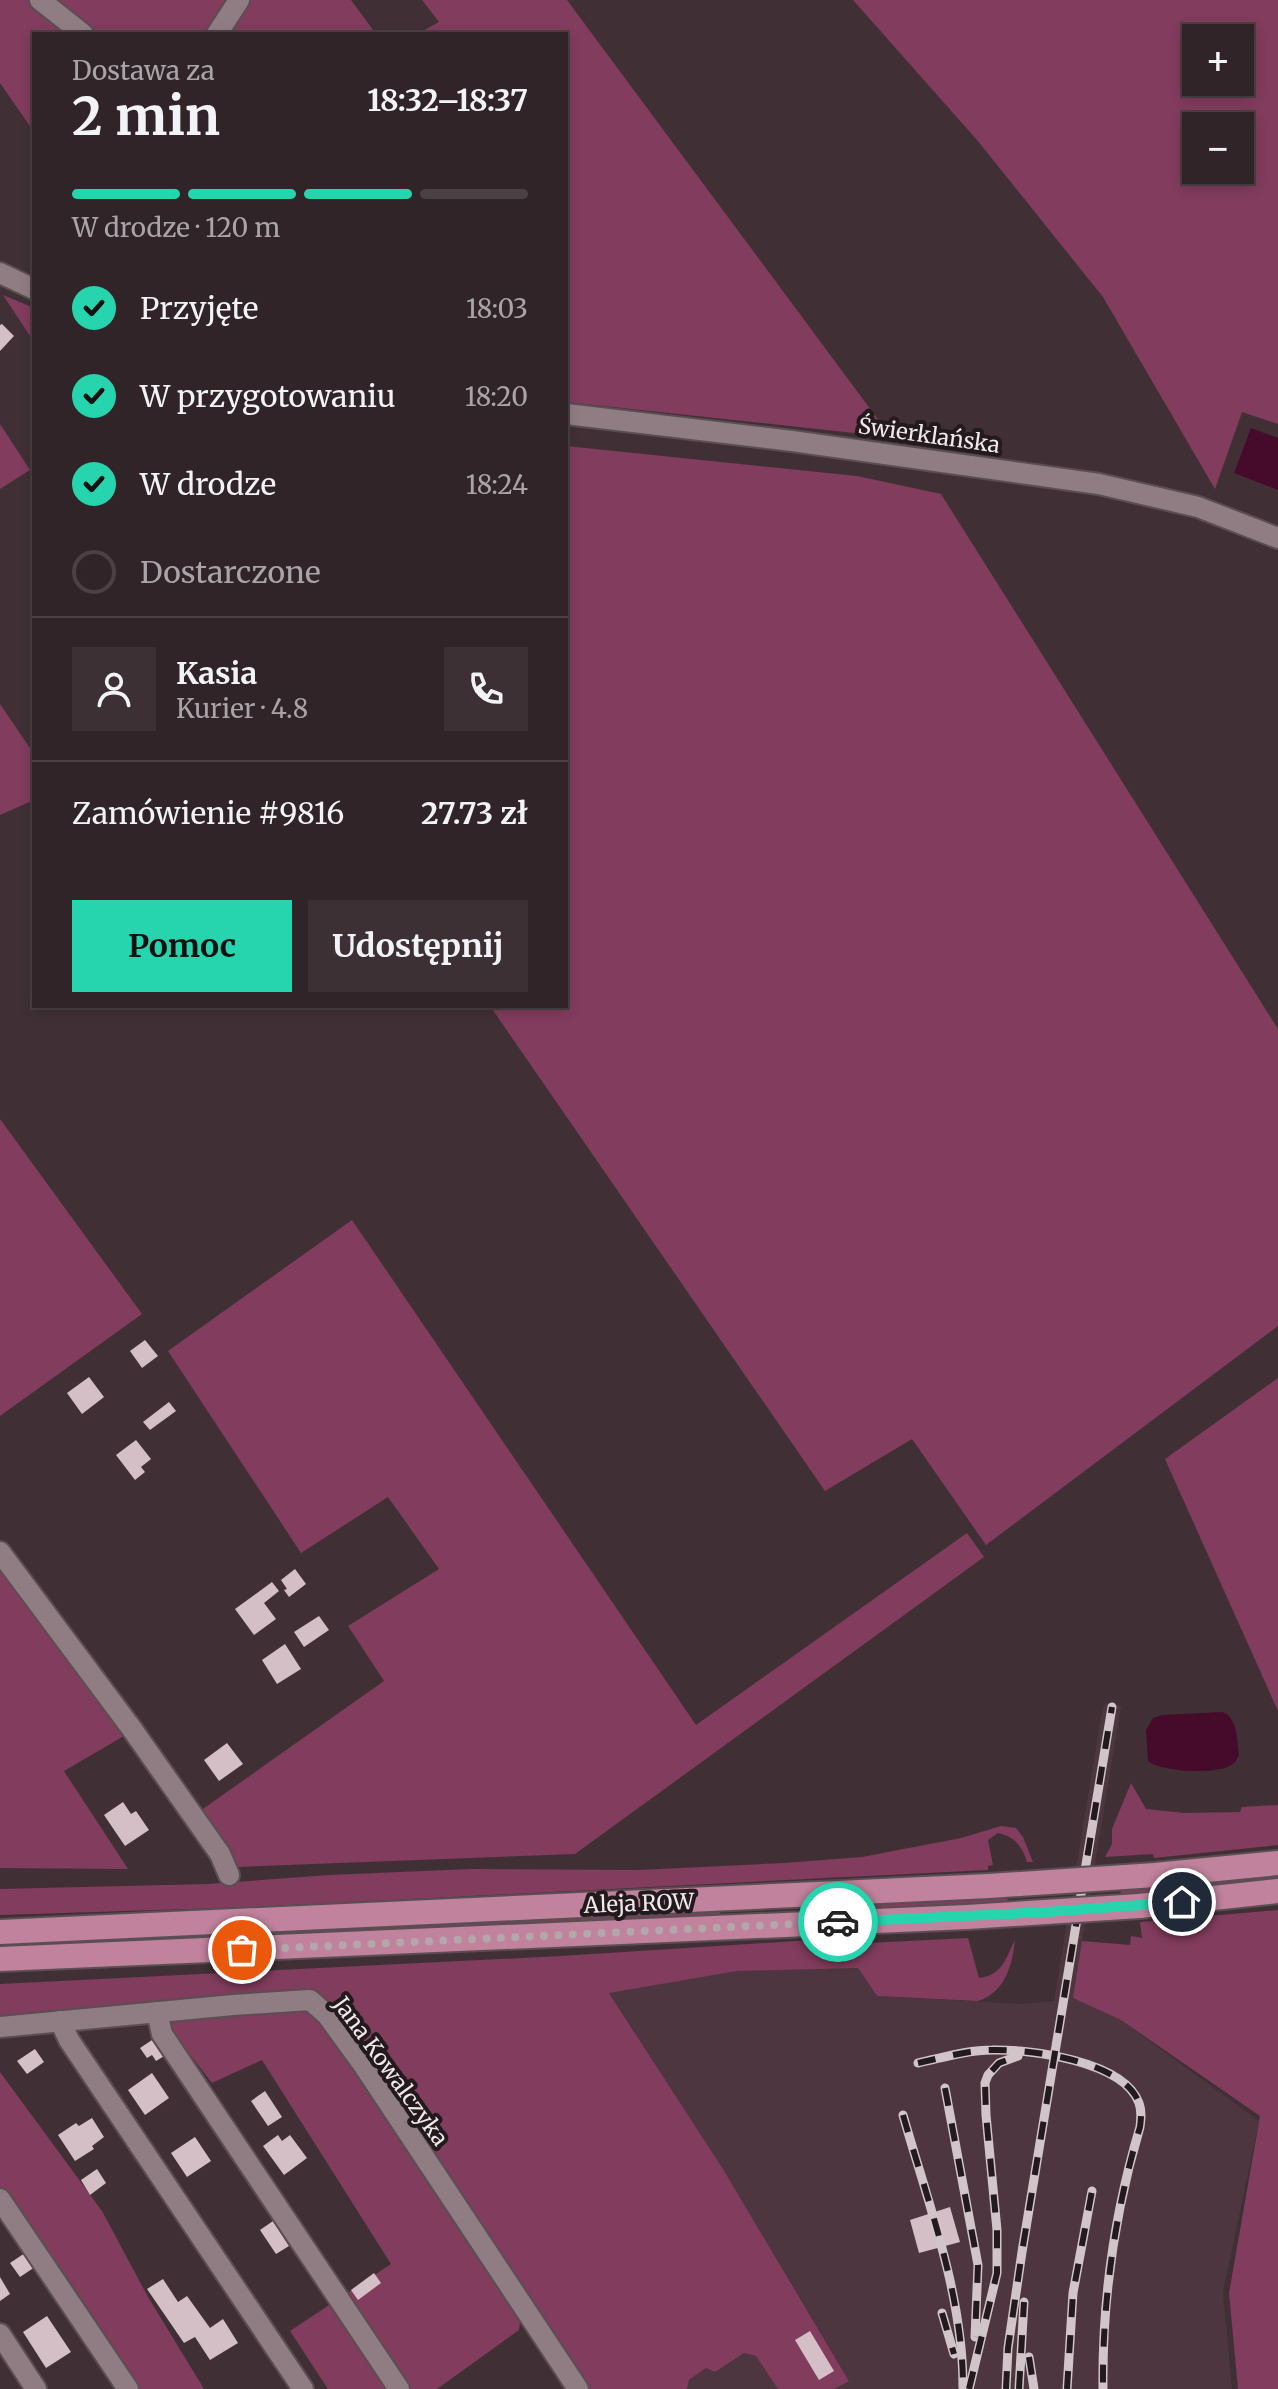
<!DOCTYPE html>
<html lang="pl">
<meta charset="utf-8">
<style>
body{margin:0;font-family:Merriweather,serif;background:#3c3034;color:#f1f3f6;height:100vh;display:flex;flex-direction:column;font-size:30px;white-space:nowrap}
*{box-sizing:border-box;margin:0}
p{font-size:26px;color:#a8a4a8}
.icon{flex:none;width:44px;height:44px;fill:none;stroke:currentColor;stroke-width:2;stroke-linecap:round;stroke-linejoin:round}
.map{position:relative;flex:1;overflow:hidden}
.drawer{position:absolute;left:32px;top:32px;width:536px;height:976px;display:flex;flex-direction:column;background:#302428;border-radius:0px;box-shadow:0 4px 12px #0003,0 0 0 2px #4b4145}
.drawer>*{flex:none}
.fabs{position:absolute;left:1182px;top:24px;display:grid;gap:16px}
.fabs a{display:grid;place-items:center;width:72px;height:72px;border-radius:0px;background:#302428;box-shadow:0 4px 12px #0003,0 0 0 2px #4b4145;font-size:40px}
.pin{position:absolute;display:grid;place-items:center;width:68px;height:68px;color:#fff;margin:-34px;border:4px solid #fff;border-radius:50%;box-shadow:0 2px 8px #0007}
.courier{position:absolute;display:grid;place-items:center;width:80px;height:80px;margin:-40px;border:6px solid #26d5ae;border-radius:50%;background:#fff;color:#222;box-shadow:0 2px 10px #0007}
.headline em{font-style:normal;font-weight:700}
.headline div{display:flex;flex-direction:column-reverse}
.headline{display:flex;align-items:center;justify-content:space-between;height:136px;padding:0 40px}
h1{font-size:52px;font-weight:700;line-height:60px}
.bar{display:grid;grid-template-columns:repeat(4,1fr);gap:12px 8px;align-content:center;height:96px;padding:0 40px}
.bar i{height:10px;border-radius:6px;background:#4b4145}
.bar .selected{background:#26d5ae}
.bar p{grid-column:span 4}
.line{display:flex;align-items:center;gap:20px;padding:0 40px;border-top:2px solid #4b4145}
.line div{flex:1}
.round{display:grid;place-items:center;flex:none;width:84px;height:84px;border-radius:0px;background:#3c3034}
ol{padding:0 40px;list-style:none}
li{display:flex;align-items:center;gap:24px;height:88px}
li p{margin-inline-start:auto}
li .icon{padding:8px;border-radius:50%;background:#26d5ae;color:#111;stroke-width:4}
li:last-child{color:#a8a4a8}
li i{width:44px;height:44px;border:4px solid #4b4145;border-radius:50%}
.button{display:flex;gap:16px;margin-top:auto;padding:16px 40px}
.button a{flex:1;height:92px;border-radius:0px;background:#26d5ae;color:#111;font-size:32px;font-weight:700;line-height:92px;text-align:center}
.button a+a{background:#3c3034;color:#f1f3f6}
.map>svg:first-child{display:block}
</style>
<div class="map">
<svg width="1278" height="2389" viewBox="0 0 1278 2389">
<rect width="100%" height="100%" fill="#403036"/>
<g fill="#4d3640">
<polygon points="1106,1703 1121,1706 1073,1998 1121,2020 1259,2121 1223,2292 1232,2389 834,2389 849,2380 723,2169 609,1992 737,1971 858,1968 877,1996 1021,2004 1054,2001 1102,1712"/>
<polygon points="744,2353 756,2356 778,2389 687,2389 689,2380 706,2368 715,2372"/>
</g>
<g fill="#823c5d" fill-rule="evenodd">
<polygon points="0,0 351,0 376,34 34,34 34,132 0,83"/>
<polygon points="422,0 567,0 891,437 566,402 566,34 417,34 439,22"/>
<path d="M 853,0 L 1278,0 L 1278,424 L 1242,412 L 1215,489 L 1103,297 L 977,140 ZM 1196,38 L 1240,38 L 1240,82 L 1196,82 ZM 1196,126 L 1240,126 L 1240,170 L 1196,170 Z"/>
<polygon points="3,295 34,308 34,342"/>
<polygon points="0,424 30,470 0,489"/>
<polygon points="566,446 857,476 941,494 1278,1029 1278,1326 986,1545 912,1439 825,1491 490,1006 566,1006"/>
<polygon points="0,704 34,754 34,800 0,815"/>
<polygon points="0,1119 142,1314 0,1416"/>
<polygon points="352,1220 696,1725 967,1533 984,1557 575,1854 237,1867 200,1811 384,1681 348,1626 439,1569 388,1497 301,1553 168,1351"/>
<polygon points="1278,1378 1278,1711 1165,1459"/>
<polygon points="4,1568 124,1736 64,1771 128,1869 0,1868 0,1571"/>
<polygon points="1131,1783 1146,1809 1184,1813 1240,1812 1242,1807 1278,1805 1278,1845 1154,1858 1153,1854 1105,1857 1112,1844 1112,1829"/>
<path d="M 1001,1826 L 1016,1828 L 1023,1837 L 1033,1862 L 1027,1862 C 1023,1847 1014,1836 998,1833 L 988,1840 L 993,1865 L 988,1866 L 988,1870 L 252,1907 L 0,1915 L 0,1889 L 208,1884 L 329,1875 L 471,1869 L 639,1870 L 784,1863 L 862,1857 L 961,1838 Z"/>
<polygon points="1278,1874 1278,1880 1120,1895 1121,1890"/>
<polygon points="1008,1897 1007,1903 852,1911 852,1905"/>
<polygon points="1278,1910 1278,2389 1238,2389 1229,2293 1260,2116 1121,2020 1073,1998 1082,1941 1130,1945 1131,1936 1142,1938 1140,1922"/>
<polygon points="720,1911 720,1917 0,1952 0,1946 6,1946"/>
<path d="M 968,1938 L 979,1978 C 1004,1975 1006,1956 1015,1940 C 1012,1967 1005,1992 978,2001 L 877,1996 L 858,1968 L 737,1971 L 609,1993 L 723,2169 L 849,2381 L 834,2389 L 778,2389 L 756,2356 L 744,2353 L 715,2372 L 706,2368 L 689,2380 L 687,2389 L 588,2389 L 524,2292 L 519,2330 L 437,2389 L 328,2389 L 290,2331 L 391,2264 L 262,2060 L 212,2083 L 157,2012 L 0,2021 L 0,1984 L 561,1956 L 827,1939 L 828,1945 Z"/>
<polygon points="0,2072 102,2211 148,2297 204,2389 139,2389 0,2189"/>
</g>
<g fill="#460a2a">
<polygon points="1251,428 1278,438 1278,490 1234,473"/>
<path d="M 1223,1712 C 1238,1719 1237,1740 1239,1755 C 1236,1760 1236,1762 1231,1765 C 1217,1775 1161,1772 1148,1761 L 1146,1730 L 1153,1718 L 1162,1715 Z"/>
</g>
<g fill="#d4bfc7">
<polygon points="2,324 14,336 0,351 0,325"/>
<polygon points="145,1340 158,1356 142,1368 130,1351"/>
<polygon points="89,1377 104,1397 82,1414 67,1393"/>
<polygon points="169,1402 176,1411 150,1430 143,1422"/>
<polygon points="136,1440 151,1459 141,1467 145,1472 135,1480 116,1455"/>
<polygon points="295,1569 306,1584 289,1597 284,1590 287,1589 281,1580"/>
<polygon points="272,1582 279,1591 264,1603 276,1619 254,1635 235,1609"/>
<polygon points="319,1616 329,1630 304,1647 294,1632"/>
<polygon points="285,1644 301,1669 277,1684 262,1660"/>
<polygon points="227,1743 243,1764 219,1781 204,1760"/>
<polygon points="123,1802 131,1814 136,1811 149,1830 125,1846 104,1815"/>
<polygon points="155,2038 166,2055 156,2061 152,2055 147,2058 140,2048"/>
<polygon points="35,2049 44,2062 27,2074 17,2061"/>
<polygon points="152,2073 169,2098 145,2115 128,2090"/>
<polygon points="265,2091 282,2117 268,2126 251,2101"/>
<polygon points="92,2118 104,2137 92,2146 94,2149 75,2161 58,2135 76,2123 79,2126"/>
<polygon points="278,2135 282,2141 290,2135 307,2158 284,2175 263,2146"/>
<polygon points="195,2137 211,2161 187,2177 171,2153"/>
<polygon points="97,2169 106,2183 90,2195 81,2180"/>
<polygon points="950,2207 960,2242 919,2253 910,2220"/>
<polygon points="273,2221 289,2246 276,2254 260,2230"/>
<polygon points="28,2251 38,2265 20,2277 10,2263"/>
<polygon points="374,2273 381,2283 358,2300 351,2290"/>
<polygon points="0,2277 10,2294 0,2301"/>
<polygon points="163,2279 178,2302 187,2296 210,2328 223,2319 238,2343 210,2360 195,2337 184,2343 147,2289"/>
<polygon points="47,2316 71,2352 46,2368 23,2332"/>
<polygon points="810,2331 834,2371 819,2380 795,2340"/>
</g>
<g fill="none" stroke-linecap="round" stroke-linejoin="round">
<defs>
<g id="minor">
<polyline points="40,0 83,34"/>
<polyline points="217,34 239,0"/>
<polyline points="0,273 34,289"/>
<polyline points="566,414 792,441 1099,484 1198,507 1278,538"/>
<polyline points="0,1552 132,1729 220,1854 229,1875"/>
<polyline points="157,2012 162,2034 399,2389"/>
<polyline points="60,2021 69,2040 303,2389"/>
<polyline points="0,2027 233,2005 310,2000 327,2015 364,2066 578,2389"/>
<polyline points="0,2199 128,2389"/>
<polyline points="0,2334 36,2389"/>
</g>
<g id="major">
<polyline points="1155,1875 1278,1863"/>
<polyline points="1139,1906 1278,1891"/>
<polyline points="0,1932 989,1886"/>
<polyline points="0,1959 967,1917"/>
</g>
</defs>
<use href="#minor" stroke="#5b4e53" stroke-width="24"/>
<use href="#major" stroke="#5b4e53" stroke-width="28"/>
<use href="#minor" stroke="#907d84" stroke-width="20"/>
<use href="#major" stroke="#c1829d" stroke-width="24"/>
<defs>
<g id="rail">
<path d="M 918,2063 C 942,2058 967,2050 992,2050 C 1030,2049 1124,2061 1139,2103 C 1142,2111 1141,2119 1140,2127 C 1115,2211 1102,2302 1103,2389"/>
<polyline points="945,2088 978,2265 975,2337"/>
<path d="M 903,2115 C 928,2203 963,2294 963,2387"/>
<polyline points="942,2313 954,2354"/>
<polyline points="1029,2357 1034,2389"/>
<polyline points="969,2389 997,2273 997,2230 986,2115 985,2083 988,2075 999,2063 1018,2056"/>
<polyline points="1006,2389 1008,2348 1022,2252 1112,1707"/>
<polyline points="1019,2389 1024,2302"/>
<polyline points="1067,2389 1073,2293 1092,2191"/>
</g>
</defs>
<use href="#rail" stroke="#d1c5ca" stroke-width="9"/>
<use href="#rail" stroke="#221a1d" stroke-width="6" stroke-dasharray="18" stroke-linecap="butt"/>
<defs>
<g id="major-bridge">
<polyline points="989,1886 1155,1875"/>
<polyline points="967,1917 1139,1906"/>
</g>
</defs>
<use href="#major-bridge" stroke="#5b4e53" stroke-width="28" stroke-linecap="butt"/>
<use href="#major-bridge" stroke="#c1829d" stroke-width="24"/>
</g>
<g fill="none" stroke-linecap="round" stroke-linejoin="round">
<polyline stroke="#b4a7ac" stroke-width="8" stroke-dasharray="0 14.4" points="242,1950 838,1922"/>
<polyline stroke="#26d5ae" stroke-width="10" points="838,1922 1047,1912 1182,1902"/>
</g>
<g text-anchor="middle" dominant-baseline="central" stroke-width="8" stroke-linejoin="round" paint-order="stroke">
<g font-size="22" fill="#f2e7eb" stroke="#221a1d">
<text transform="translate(929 435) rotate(8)">Świerklańska</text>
<text transform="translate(639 1903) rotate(-2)">Aleja ROW</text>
<text transform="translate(391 2071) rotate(54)">Jana Kowalczyka</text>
</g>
</g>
</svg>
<div class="fabs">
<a>+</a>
<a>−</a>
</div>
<div class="pin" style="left:242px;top:1950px;background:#ea580c"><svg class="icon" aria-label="bag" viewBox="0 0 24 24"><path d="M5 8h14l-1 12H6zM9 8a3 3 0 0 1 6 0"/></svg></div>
<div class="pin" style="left:1182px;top:1902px;background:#1f2937"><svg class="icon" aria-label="home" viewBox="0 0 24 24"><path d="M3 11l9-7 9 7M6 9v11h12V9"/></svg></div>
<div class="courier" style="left:838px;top:1922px"><svg class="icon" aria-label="car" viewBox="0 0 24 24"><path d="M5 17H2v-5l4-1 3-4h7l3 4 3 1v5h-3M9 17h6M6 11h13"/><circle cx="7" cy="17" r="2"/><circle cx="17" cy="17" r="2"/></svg></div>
<section class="drawer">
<div class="headline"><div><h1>2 min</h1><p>Dostawa za</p></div><em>18:32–18:37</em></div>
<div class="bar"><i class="selected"></i><i class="selected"></i><i class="selected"></i><i></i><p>W drodze · 120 m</p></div>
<ol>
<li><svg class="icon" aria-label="check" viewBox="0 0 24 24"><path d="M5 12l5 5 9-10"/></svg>Przyjęte<p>18:03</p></li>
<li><svg class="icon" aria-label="check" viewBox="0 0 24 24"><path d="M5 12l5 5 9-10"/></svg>W przygotowaniu<p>18:20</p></li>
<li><svg class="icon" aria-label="check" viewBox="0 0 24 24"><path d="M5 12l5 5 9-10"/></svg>W drodze<p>18:24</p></li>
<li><i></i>Dostarczone</li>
</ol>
<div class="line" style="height:144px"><a class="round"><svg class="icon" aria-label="person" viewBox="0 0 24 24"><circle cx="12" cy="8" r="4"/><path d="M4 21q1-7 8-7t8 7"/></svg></a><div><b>Kasia</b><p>Kurier · 4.8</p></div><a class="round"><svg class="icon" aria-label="phone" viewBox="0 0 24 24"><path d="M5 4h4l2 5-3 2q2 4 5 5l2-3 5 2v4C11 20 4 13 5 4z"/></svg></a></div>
<div class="line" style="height:104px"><div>Zamówienie #9816</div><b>27.73 zł</b></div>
<div class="button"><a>Pomoc</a><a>Udostępnij</a></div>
</section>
</div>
